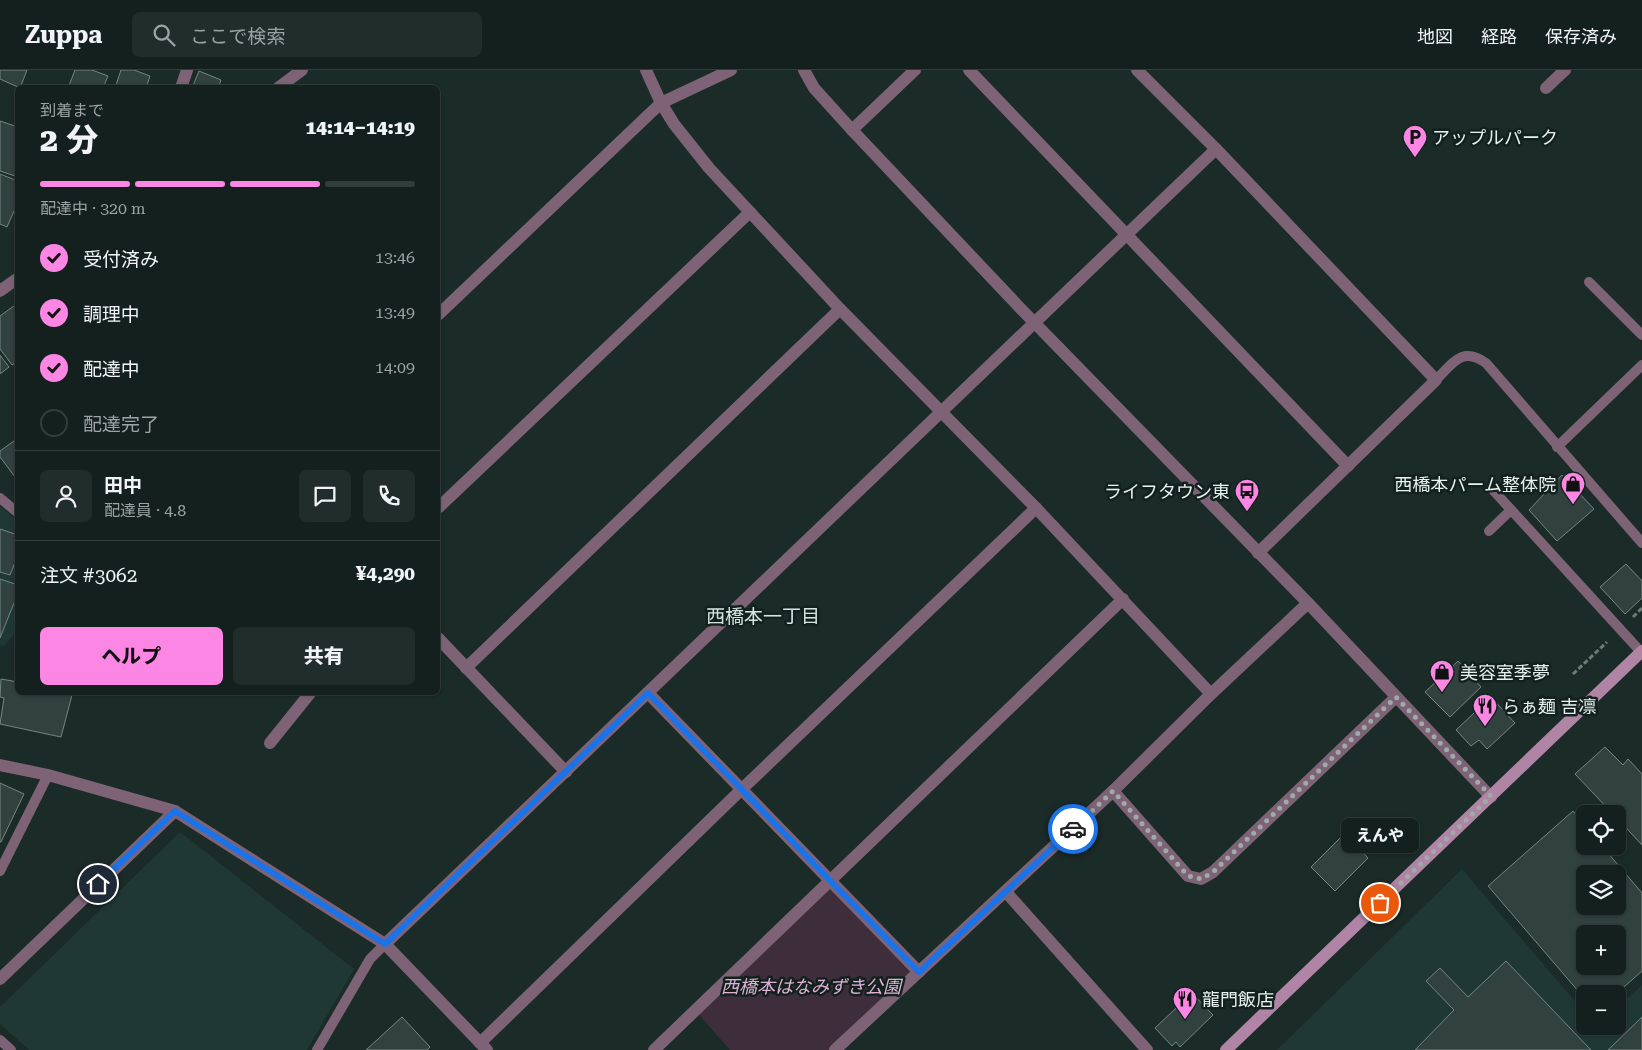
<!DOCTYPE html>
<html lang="ja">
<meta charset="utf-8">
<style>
body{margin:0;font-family:"Roboto Serif","Noto Sans JP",serif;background:#212d2b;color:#f1f3f6;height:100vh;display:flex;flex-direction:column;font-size:19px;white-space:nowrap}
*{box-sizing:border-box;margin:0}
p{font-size:16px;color:#9da3a4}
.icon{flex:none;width:28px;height:28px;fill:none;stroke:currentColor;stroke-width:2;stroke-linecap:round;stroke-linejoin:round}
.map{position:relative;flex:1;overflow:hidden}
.side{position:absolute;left:15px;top:15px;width:425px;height:610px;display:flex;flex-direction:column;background:#14201e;border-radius:8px;box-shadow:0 1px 4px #0004,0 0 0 1px #333e3c}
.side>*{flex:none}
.buttons{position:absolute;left:1576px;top:735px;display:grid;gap:10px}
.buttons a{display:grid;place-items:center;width:50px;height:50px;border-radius:8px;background:#14201e;box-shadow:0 1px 4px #0004,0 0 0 1px #333e3c;font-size:25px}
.pin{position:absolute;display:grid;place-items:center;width:42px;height:42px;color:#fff;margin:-21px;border:2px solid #fff;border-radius:50%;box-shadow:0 1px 5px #0007}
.courier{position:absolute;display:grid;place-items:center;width:50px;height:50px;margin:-25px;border:4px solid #1a73e8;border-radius:50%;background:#fff;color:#222;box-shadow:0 1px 6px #0007}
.bubble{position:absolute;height:35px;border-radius:8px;background:#14201e;box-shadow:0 1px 4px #0004,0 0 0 1px #333e3c;font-size:16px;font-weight:800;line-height:35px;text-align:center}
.headline em{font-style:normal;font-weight:800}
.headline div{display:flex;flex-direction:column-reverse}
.headline{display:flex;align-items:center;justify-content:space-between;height:85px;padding:0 25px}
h1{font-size:32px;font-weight:800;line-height:38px}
.bar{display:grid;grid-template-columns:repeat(4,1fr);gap:8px 5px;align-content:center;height:60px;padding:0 25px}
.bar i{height:6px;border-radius:4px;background:#333e3c}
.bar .on{background:#fc86e4}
.bar p{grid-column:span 4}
.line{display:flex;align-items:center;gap:12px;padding:0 25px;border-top:1px solid #333e3c}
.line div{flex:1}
.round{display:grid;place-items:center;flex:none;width:52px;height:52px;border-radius:8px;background:#212d2b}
ol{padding:0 25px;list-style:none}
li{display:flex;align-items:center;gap:15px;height:55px}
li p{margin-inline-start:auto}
li .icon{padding:5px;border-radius:50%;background:#fc86e4;color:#111;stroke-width:4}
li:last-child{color:#9da3a4}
li i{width:28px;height:28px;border:2px solid #333e3c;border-radius:50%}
.action{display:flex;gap:10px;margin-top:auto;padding:10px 25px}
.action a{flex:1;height:58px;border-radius:8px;background:#fc86e4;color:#111;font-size:20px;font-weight:800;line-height:58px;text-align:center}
.action a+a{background:#212d2b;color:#f1f3f6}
header{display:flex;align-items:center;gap:30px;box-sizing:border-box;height:70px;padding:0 25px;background:#14201e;border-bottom:1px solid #333e3c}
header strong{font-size:24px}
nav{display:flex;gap:28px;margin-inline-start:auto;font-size:18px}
.search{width:350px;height:45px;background:#212d2b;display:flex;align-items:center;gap:12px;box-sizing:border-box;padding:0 18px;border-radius:8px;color:#9da3a4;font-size:19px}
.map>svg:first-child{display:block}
</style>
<header>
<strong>Zuppa</strong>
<div class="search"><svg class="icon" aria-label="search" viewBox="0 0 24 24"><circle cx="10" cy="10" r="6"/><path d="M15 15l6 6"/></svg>ここで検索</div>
<nav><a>地図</a><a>経路</a><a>保存済み</a></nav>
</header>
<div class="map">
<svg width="1642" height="980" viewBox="0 0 1642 980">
<rect width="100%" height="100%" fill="#1b2b28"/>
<g fill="#1f3834">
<polygon points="0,436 18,451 17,561 4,576 0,575"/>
<polygon points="180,762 354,899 307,980 29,980 0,954 0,937"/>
<polygon points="1462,799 1585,943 1585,956 1618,956 1618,937 1642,915 1642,980 1277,980"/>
</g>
<polygon fill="#3e2d3a" points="830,811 919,902 835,980 730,980 695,940"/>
<g fill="#31413e" stroke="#748682" fill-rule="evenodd">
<polygon points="0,0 27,0 20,18 0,9"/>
<polygon points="75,0 92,0 108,6 103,18 68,18"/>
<polygon points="121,0 134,0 150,6 146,18 115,18"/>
<polygon points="199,1 221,10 218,18 192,18"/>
<polygon points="0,51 18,57 18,107 0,101"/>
<polygon points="0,104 18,111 18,132 7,157 0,154"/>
<polygon points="18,233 18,291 12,295 0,279 0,246"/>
<polygon points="0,285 9,297 0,304"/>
<polygon points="18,368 18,411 0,387 0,381"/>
<polygon points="1562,405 1594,439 1557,471 1529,440"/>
<polygon points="0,459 18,465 18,485 10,505 0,502"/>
<polygon points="1626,494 1642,511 1642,528 1625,544 1600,517"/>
<polygon points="0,509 18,515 18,523 0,568"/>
<polygon points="1458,591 1481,617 1450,647 1425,622"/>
<polygon points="1,609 18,612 18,622 63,622 72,625 61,667 0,654 4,628 0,627"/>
<polygon points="1491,627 1515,653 1487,679 1479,670 1471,676 1456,660"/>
<polygon points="1605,677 1623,695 1628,689 1642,704 1642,775 1618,749 1618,744 1613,744 1575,704"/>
<polygon points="0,713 24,724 1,772 0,772"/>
<path d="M 1573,741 L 1585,756 L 1585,776 L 1602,776 L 1642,823 L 1642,901 L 1616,924 L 1585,924 L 1585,929 L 1488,816 ZM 1585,804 L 1618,804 L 1618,836 L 1585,836 ZM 1585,864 L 1618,864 L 1618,896 L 1585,896 Z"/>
<polygon points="1345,763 1368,788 1335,821 1311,797"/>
<polygon points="1506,891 1591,980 1415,980 1454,940 1426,911 1440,898 1468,927"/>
<polygon points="1192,923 1213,945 1180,977 1176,972 1172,976 1155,958"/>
<polygon points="402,947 430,977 427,980 366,980"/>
<polygon points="1642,947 1642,980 1608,980"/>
</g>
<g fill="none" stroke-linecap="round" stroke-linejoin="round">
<g stroke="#6d7b78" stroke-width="3" stroke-dasharray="5 2.5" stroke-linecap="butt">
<polyline points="1633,547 1642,538"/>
<polyline points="1573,604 1607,572"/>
</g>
<g stroke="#7e6377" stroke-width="10">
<polyline points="1589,212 1642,265"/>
<path d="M 1436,310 C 1453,293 1462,276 1486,293 L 1642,473"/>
<polyline points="1557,377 1642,295"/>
<polyline points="1493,420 1641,582"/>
<polyline points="0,428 18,443"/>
<polyline points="1489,461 1511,440"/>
<polyline points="0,801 48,705"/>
<polyline points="0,970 11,980"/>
<polyline points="317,980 370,889 385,874"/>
</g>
<g stroke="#7e6377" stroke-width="12">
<polyline points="646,0 661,33 674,54 709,98 840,239 1036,438 1211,624"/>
<polyline points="804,0 814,18 852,60 1022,240 1308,533 1491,727"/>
<polyline points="969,0 1348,396"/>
<polyline points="1137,0 1216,79 1436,310 1258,483"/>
<polyline points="181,18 187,0"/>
<polyline points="278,18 302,0"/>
<polyline points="1546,18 1565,0"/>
<polyline points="852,60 915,0"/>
<polyline points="0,221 18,208"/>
<polyline points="438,245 661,33 731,0"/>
<polyline points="438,438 750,142"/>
<polyline points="438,568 566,702"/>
<polyline points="466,598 840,239"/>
<polyline points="648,623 919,902"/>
<polyline points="270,673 311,622"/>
<polyline points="0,695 48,705 175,741 385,874 487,980"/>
<polyline points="1113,721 1188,806 1201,809 1213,802 1396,627"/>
<polyline points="1006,822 1147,980"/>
<polyline points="385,874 1216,79"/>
<polyline points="0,909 175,741"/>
<polyline points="480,973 742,719 1036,438"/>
<polyline points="654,980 1123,529"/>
<polyline points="835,980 1113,721 1211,624 1308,533"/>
</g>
<polyline stroke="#b084a5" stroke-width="12" points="1226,980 1642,581"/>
</g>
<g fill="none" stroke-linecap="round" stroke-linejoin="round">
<polyline stroke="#9faba9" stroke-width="5" stroke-dasharray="0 9" points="1073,759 1113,721 1188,806 1201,809 1213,802 1396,627 1491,726 1380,833"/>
<polyline stroke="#1a73e8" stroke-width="6" points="98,814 175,741 385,874 648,623 919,902 1073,759"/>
</g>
<defs>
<symbol id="parking-pin" viewBox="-11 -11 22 30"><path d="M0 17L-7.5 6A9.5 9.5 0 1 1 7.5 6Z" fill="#fc86e4" stroke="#12211e"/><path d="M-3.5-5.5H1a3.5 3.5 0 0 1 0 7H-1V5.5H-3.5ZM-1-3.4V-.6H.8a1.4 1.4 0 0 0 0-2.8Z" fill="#111"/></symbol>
<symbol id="shop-pin" viewBox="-11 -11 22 30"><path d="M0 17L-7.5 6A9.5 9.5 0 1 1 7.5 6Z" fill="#fc86e4" stroke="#12211e"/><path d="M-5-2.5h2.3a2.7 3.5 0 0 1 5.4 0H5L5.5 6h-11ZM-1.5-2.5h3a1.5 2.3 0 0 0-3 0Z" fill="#111"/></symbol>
<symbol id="bus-pin" viewBox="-11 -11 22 30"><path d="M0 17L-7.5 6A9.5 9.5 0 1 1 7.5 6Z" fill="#fc86e4" stroke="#12211e"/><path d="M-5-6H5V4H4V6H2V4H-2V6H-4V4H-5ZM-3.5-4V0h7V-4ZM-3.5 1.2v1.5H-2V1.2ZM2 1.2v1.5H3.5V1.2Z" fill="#111"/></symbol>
<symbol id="restaurant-pin" viewBox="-11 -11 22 30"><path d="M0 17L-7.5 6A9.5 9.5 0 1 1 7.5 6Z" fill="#fc86e4" stroke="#12211e"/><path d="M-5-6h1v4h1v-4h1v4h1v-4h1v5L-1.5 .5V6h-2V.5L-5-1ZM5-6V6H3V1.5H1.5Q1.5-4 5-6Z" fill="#111"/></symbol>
</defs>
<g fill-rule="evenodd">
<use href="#parking-pin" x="1401" y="53" width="28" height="38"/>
<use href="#shop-pin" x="1559" y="400" width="28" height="38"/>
<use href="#bus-pin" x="1233" y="407" width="28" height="38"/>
<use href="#shop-pin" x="1428" y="588" width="28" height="38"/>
<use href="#restaurant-pin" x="1471" y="622" width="28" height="38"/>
<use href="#restaurant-pin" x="1171" y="915" width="28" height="38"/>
</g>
<g text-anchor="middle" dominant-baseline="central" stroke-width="5" stroke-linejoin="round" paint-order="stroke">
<g font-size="18" fill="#e6f0ee" stroke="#12211e" text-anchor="start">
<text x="1432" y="67">アップルパーク</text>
<text x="1556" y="414" text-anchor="end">西橋本パーム整体院</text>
<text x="1230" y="421" text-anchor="end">ライフタウン東</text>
<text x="1460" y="602">美容室季夢</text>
<text x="1502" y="636">らぁ麺 吉凛</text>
<text x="1202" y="929">龍門飯店</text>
</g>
<g font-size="18" font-style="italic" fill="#e0b1d5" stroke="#12211e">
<text x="811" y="916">西橋本はなみずき公園</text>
</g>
<g font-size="19" fill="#d1e5e1" stroke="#12211e">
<text x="763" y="546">西橋本一丁目</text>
</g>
</g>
</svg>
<div class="buttons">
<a><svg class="icon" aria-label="locate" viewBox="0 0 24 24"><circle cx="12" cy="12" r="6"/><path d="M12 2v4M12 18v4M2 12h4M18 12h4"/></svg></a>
<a><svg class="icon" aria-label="layers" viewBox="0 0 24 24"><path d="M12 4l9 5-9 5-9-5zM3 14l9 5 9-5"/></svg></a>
<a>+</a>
<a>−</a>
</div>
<div class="pin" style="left:1380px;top:833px;background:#ea580c"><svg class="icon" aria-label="bag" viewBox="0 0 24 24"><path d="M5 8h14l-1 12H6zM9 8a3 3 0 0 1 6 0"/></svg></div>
<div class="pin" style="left:98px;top:814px;background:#1f2937"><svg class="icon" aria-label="home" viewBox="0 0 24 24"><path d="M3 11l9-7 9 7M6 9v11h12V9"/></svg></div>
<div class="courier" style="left:1073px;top:759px"><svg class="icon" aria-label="car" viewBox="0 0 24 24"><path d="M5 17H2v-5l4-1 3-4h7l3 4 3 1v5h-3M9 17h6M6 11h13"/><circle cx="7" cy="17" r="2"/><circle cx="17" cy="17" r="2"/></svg></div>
<div class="bubble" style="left:1341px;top:748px;width:78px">えんや</div>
<section class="side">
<div class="headline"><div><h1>2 分</h1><p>到着まで</p></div><em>14:14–14:19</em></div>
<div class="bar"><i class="on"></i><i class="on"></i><i class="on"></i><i></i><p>配達中 · 320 m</p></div>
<ol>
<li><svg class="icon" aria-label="check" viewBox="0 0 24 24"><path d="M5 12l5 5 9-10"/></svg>受付済み<p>13:46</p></li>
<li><svg class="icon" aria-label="check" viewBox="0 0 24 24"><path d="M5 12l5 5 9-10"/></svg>調理中<p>13:49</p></li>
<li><svg class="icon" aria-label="check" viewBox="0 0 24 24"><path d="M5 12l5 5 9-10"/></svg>配達中<p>14:09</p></li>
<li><i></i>配達完了</li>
</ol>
<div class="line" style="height:90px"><a class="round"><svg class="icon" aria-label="person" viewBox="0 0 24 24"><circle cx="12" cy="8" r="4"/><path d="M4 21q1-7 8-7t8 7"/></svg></a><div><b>田中</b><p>配達員 · 4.8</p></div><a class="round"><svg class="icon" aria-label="chat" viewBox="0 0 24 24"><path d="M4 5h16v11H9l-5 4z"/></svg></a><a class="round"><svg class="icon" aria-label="phone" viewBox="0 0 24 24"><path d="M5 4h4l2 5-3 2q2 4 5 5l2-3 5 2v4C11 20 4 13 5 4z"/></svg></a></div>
<div class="line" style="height:65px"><div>注文 #3062</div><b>¥4,290</b></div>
<div class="action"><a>ヘルプ</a><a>共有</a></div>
</section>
</div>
